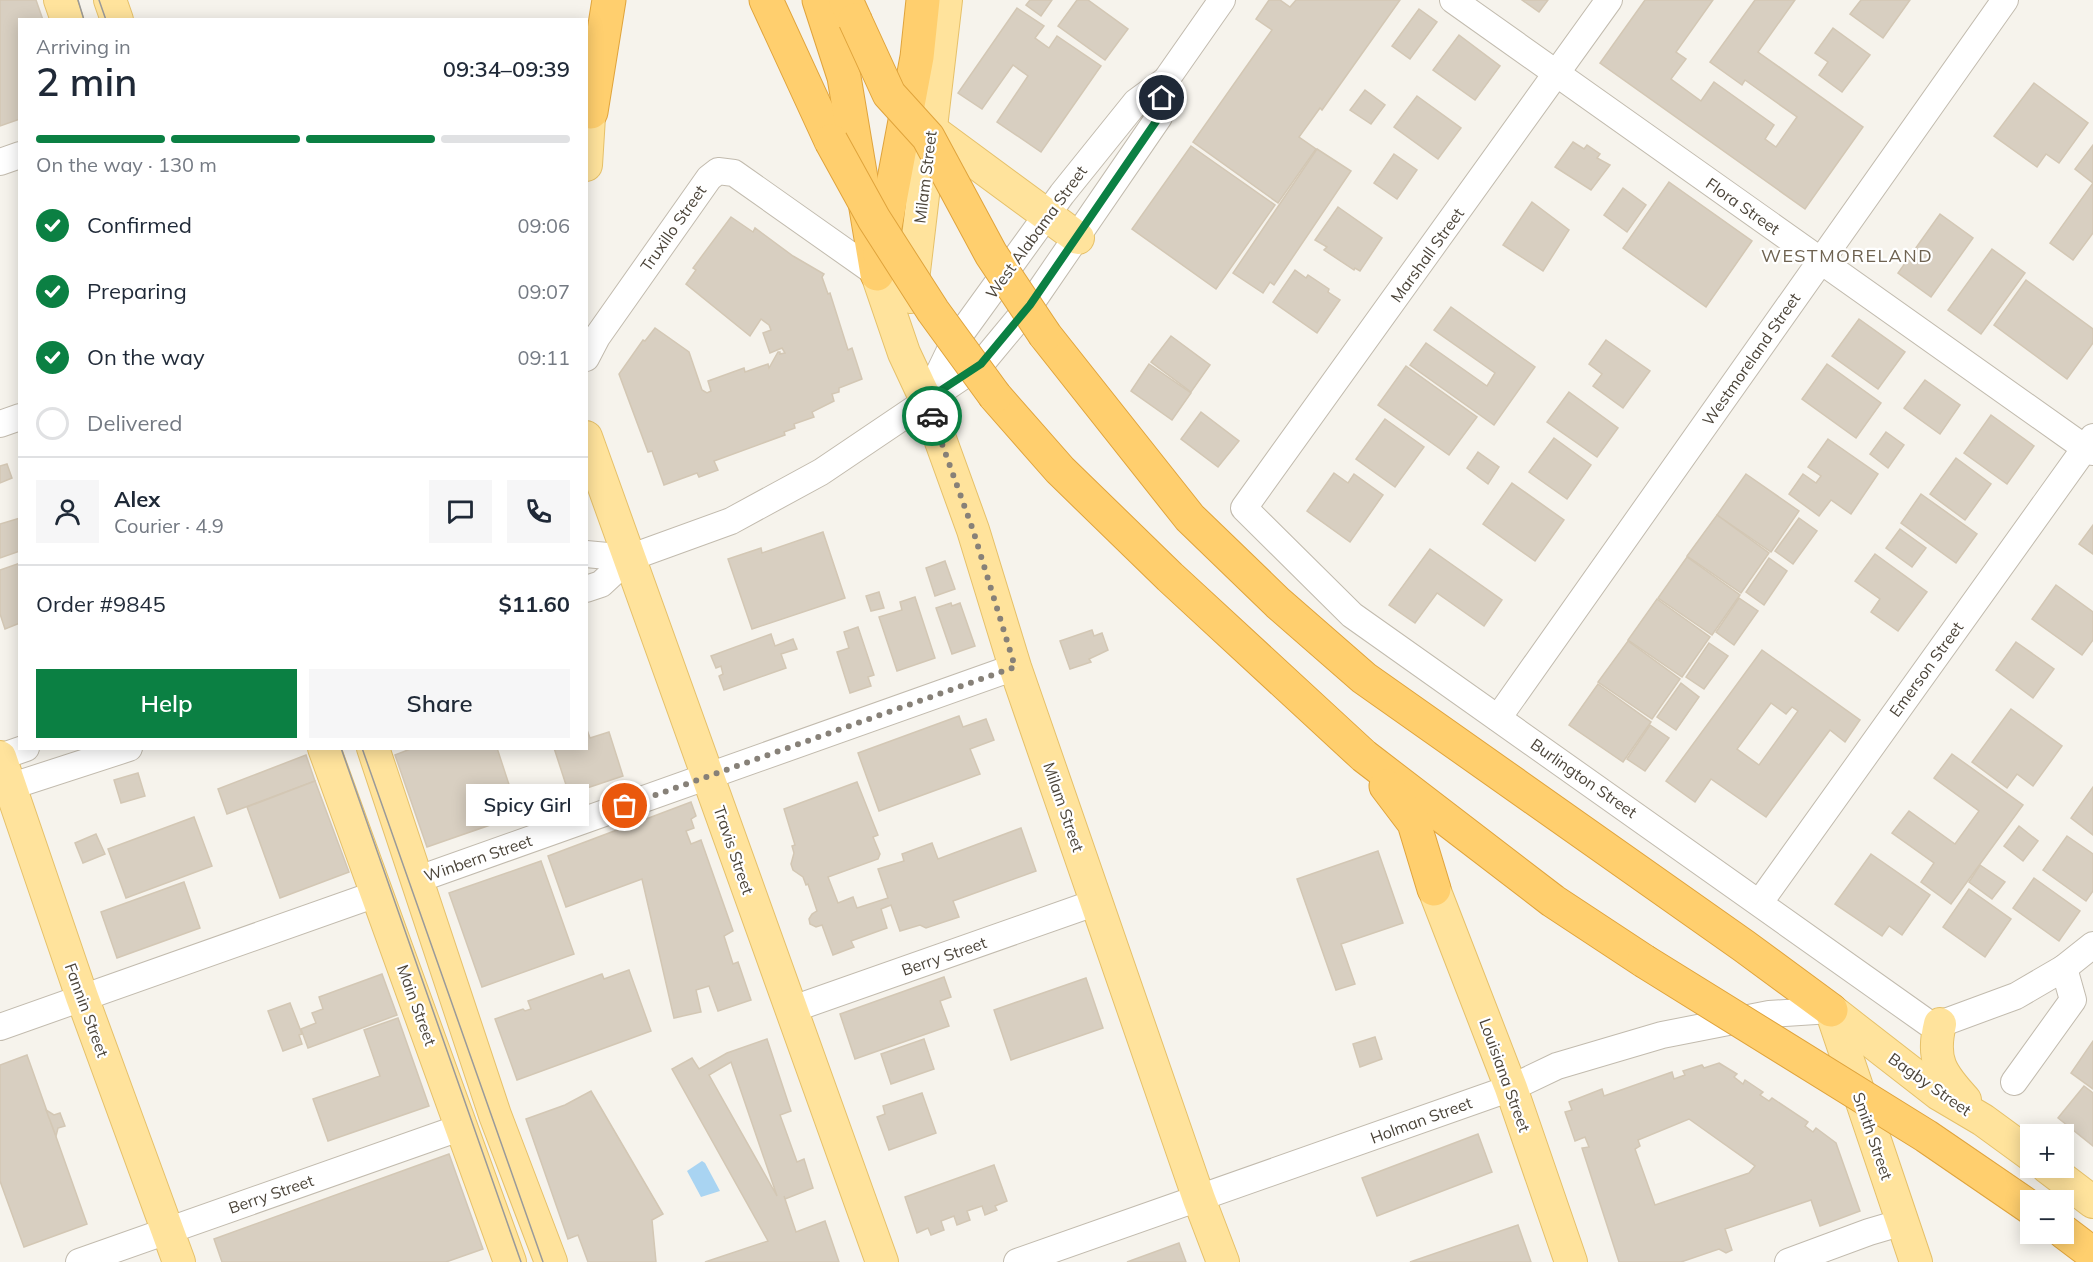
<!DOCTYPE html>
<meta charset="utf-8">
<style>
body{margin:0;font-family:Mulish,sans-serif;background:#f6f6f7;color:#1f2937;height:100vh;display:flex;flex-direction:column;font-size:22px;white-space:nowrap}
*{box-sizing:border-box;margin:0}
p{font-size:20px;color:#747a83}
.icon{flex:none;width:33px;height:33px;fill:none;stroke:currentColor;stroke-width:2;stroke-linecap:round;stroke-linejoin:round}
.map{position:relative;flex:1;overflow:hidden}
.sheet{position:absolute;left:18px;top:18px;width:570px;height:732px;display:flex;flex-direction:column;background:#fff;border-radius:0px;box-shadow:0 3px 15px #0003}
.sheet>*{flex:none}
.fabs{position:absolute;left:2020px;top:1124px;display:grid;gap:12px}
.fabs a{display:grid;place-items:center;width:54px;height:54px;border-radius:0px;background:#fff;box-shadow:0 3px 15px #0003;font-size:30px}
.pin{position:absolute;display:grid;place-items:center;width:51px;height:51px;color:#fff;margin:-26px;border:3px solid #fff;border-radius:50%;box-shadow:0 2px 6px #0007}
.courier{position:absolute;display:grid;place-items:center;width:60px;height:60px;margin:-30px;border:4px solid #0b8043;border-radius:50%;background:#fff;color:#222;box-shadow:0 2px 8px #0007}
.bubble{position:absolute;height:42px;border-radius:0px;background:#fff;box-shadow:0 3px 15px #0003;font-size:20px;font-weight:600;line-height:42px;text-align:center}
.headline em{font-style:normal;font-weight:600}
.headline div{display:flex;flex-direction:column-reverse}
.headline{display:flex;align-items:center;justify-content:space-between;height:102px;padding:0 18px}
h1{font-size:39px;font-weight:600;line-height:45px}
.bar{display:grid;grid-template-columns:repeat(4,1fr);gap:9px 6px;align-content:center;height:72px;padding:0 18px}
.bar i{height:8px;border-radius:4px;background:#e0e1e3}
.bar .selected{background:#0b8043}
.bar p{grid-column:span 4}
.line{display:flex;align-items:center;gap:15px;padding:0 18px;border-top:2px solid #e0e1e3}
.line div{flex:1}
.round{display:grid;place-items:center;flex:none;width:63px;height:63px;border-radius:0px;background:#f6f6f7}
ol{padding:0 18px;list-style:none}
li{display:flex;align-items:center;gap:18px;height:66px}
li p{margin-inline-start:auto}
li .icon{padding:6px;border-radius:50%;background:#0b8043;color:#fff;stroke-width:4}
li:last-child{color:#747a83}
li i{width:33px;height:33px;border:3px solid #e0e1e3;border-radius:50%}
.primary-button{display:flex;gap:12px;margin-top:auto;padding:12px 18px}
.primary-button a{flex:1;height:69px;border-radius:0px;background:#0b8043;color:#fff;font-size:24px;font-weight:600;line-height:69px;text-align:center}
.primary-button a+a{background:#f6f6f7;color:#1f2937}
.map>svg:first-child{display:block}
</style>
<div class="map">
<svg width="2093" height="1262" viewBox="0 0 2093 1262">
<rect width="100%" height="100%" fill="#f6f3ec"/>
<polygon fill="#a9d4f2" points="702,1161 705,1163 720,1191 701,1197 687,1171"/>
<g fill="#d8cfc1" stroke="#d3c7b4" stroke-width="1.5" fill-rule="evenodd">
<polygon points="0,0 36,0 43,20 20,20 20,119 0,126"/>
<polygon points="1030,0 1052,0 1041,16 1026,5"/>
<polygon points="1077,0 1088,0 1128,29 1105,60 1058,26"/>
<polygon points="1269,0 1280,0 1290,7 1296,0 1400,0 1322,110 1320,108 1299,137 1316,149 1278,203 1193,142 1272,30 1256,19"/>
<polygon points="1522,0 1548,0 1539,12"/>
<polygon points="1645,0 1713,0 1676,52 1686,59 1671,79 1701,101 1714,82 1774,125 1765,139 1776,147 1797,117 1745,80 1742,85 1710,62 1755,0 1795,0 1758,52 1863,127 1805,209 1600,63"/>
<polygon points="1861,0 1910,0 1883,38 1850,14"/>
<polygon points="1017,8 1044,26 1035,38 1049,48 1057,36 1101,66 1041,152 997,122 1028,76 1013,65 982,109 958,93"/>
<polygon points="1419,9 1437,22 1410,59 1392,46"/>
<polygon points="1833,28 1870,55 1842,92 1819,75 1828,62 1815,53"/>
<polygon points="1459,35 1500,66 1475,100 1433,70"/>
<polygon points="2034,83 2088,123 2059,163 2046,154 2037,167 1994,136"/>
<polygon points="1365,90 1385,105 1371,124 1350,110"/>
<polygon points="1417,96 1461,128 1438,159 1394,127"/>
<polygon points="1573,142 1584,149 1587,145 1600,154 1597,158 1610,165 1591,190 1555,167"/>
<polygon points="2093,145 2093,183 2075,169"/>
<polygon points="1191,146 1275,205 1216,289 1132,229"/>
<polygon points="1317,149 1351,171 1274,285 1270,282 1263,293 1233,273"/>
<polygon points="1394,154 1417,170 1397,199 1374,183"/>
<polygon points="1669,182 1752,241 1706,307 1623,248"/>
<polygon points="2093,183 2093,233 2073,260 2050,243"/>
<polygon points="1623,188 1646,205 1627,232 1604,215"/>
<polygon points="1532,202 1569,230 1543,271 1503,245"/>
<polygon points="1338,207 1382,238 1360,271 1355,268 1354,270 1324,250 1327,247 1315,240"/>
<polygon points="1940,214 1973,238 1931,297 1898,273"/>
<polygon points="731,217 753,232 755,228 793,256 824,274 822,277 828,294 830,293 848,350 852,348 862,379 839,388 839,392 832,394 834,401 812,412 814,417 794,424 795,428 784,432 785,435 714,461 718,470 699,477 697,473 664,485 652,451 648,452 619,374 643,340 645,341 655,328 689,352 702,390 707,393 711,391 708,381 744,368 745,372 768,364 769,368 778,352 780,352 780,354 785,353 782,348 770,353 763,333 771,330 769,325 761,319 750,336 686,284 696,270 693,268"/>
<polygon points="1992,249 2025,273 1981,334 1948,310"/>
<polygon points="1295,270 1306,278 1308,275 1329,289 1328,292 1340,300 1317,333 1273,302"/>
<polygon points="2026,280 2093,329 2093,343 2067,379 1994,325"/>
<polygon points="1451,307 1535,367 1494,425 1410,365 1426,343 1487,386 1495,373 1434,330"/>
<polygon points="1859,319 1905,352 1878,389 1832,356"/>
<polygon points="1171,336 1210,365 1191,392 1151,362"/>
<polygon points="1606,340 1650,371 1623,408 1593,386 1602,374 1589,364"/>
<polygon points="1149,364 1191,393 1172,420 1131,391"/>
<polygon points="1827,364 1881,403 1856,438 1802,399"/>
<polygon points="1406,366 1477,417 1449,455 1378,405"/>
<polygon points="1925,380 1960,405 1940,434 1904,408"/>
<polygon points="1569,392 1618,428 1597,457 1547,422"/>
<polygon points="1201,412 1239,441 1218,467 1181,439"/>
<polygon points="1991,415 2034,446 2007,484 1964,453"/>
<polygon points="1385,419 1424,447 1395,487 1356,459"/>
<polygon points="1886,432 1904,445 1888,468 1870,454"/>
<polygon points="1554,438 1591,465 1567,499 1529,472"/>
<polygon points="1828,439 1878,474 1851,514 1831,500 1819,516 1789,494 1803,474 1816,483 1821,476 1808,467"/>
<polygon points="1478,452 1499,467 1488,484 1467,468"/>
<polygon points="1956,458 1991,484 1965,520 1930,494"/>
<polygon points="7,464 12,478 0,483 0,466"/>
<polygon points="1334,473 1348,483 1354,474 1383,495 1350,542 1307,511"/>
<polygon points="1746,474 1799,511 1771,552 1717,515"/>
<polygon points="1512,483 1564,520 1535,561 1483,524"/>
<polygon points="1921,494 1977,534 1956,563 1901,523"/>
<polygon points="1717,515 1769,553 1741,593 1687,556"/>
<polygon points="20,518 20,551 0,558 0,524"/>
<polygon points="1799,518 1817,531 1793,564 1775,551"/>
<polygon points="2093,525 2093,554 2079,544"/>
<polygon points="1900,529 1926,548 1912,567 1886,548"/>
<polygon points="823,532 845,598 752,629 728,559 761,548 762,553"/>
<polygon points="1430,549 1502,600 1484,626 1437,593 1415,623 1389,605"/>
<polygon points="1875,554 1927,592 1898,631 1871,612 1880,599 1855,581"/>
<polygon points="1687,557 1740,595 1712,635 1658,598"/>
<polygon points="1769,558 1787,571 1764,605 1746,592"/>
<polygon points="945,561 955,589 935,596 926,568"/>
<polygon points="20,563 20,623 5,629 0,614 0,570"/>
<polygon points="2056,585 2093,612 2093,640 2082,655 2032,619"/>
<polygon points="879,592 884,608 871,611 866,596"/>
<polygon points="915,597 935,658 897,671 879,617 902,610 900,602"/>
<polygon points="1739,598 1758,611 1734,645 1716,632"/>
<polygon points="1657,599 1710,637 1682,677 1628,640"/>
<polygon points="951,603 952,606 960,603 975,646 952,654 936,608"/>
<polygon points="858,627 874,675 868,677 871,686 850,693 837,652 849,648 844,632"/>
<polygon points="1092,630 1094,636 1102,633 1108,650 1089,659 1091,662 1070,669 1060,641"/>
<polygon points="771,634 775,646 793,639 797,649 781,654 786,668 724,690 719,676 723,674 721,666 716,668 711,656"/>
<polygon points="1628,641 1680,679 1652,719 1598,682"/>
<polygon points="2016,642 2054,669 2033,698 1996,670"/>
<polygon points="1709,643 1728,656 1704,689 1686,677"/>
<path d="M 1762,650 L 1860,720 L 1845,742 L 1830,730 L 1766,817 L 1711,779 L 1695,802 L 1666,781 ZM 1771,703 L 1786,714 L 1792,707 L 1798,711 L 1759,765 L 1737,749 Z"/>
<polygon points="1681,683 1699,697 1676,730 1657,717"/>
<polygon points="1598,684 1651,722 1623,762 1569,725"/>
<polygon points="2011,709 2062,746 2033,786 2017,774 2007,788 1972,762"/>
<polygon points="959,716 963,727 986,719 994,740 970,749 980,774 879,811 858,753"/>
<polygon points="1650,725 1669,738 1645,771 1627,759"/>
<polygon points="586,727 590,738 609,732 623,776 569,794 554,748 586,748"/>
<polygon points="413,748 497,748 519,815 427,847 395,755"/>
<polygon points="1952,754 2023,805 1951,904 1921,882 1934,863 1892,833 1909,811 1955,844 1979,811 1934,778"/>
<polygon points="306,755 315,781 227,814 218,789"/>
<polygon points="138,773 145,796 121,803 114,780"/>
<polygon points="315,781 349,872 280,898 247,807"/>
<polygon points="857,782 878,835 873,837 880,854 878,859 828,877 838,903 853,897 857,908 888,898 878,869 904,861 902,854 932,843 938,859 1021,828 1036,871 953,901 959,917 926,928 920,925 900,931 891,905 881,909 887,928 851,941 854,947 833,955 822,925 816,927 810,924 809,919 812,914 817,911 808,884 806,885 803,877 793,870 791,864 794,853 792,846 795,845 784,809"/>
<polygon points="2093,787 2093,835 2071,818"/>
<polygon points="691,802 696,816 691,819 694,828 686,831 691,844 701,840 733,931 724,936 733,964 738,962 751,1000 718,1011 709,986 696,990 701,1012 674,1018 642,879 566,907 548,856"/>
<polygon points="194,817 212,866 126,898 108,849"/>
<polygon points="2019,826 2038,841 2023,861 2004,846"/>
<polygon points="96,834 105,854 83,863 75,843"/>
<polygon points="2067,836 2093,854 2093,891 2086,901 2043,870"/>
<polygon points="1378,851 1403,923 1341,944 1355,984 1336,990 1297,879"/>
<polygon points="1871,854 1930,895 1902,935 1889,926 1882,936 1835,904"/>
<polygon points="541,861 574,954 482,987 449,893"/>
<polygon points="1980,865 2005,882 1992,899 1969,882"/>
<polygon points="2034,878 2080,911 2059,941 2013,908"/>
<polygon points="184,882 200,928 117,958 101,912"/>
<polygon points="1969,889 2011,919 1985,957 1943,927"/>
<polygon points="629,970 651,1031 517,1080 495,1019 523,1009 525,1011 531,1009 528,1001 602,974 604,979"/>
<polygon points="382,974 397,1015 308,1048 301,1029 316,1023 312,1013 323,1009 319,997"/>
<polygon points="944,977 951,997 940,1001 949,1026 855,1059 840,1014"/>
<polygon points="1086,978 1103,1028 1011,1060 994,1010"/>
<polygon points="290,1003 302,1034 299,1035 302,1044 283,1051 268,1011"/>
<polygon points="398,1018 429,1106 328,1141 313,1099 380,1076 364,1030"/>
<polygon points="1375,1037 1382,1059 1360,1067 1353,1044"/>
<path d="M 767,1039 L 791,1111 L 780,1115 L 797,1162 L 804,1159 L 813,1188 L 785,1199 L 784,1196 L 796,1232 L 825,1221 L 839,1262 L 705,1262 L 768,1241 L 672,1069 L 692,1058 L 699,1069 L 727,1053 ZM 731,1062 L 777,1196 L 709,1075 Z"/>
<polygon points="924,1039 934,1069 891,1084 881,1054"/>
<polygon points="2093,1041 2093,1089 2071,1073"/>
<polygon points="27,1055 87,1224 24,1247 0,1181 0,1065"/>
<path d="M 1719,1063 L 1737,1074 L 1734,1077 L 1743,1084 L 1745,1080 L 1763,1092 L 1760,1095 L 1769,1101 L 1772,1098 L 1808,1122 L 1805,1126 L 1813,1132 L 1816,1128 L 1836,1143 L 1860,1211 L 1820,1226 L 1811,1200 L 1725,1229 L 1732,1250 L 1726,1253 L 1719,1249 L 1681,1262 L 1619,1262 L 1582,1148 L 1589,1147 L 1585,1137 L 1575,1141 L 1565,1112 L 1572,1110 L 1569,1102 L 1602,1089 L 1604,1096 L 1672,1072 L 1674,1079 L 1685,1075 L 1683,1071 L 1702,1065 L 1704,1068 ZM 1689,1119 L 1755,1166 L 1749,1173 L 1655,1205 L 1635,1149 L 1640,1146 L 1638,1140 Z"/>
<polygon points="2084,1086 2093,1093 2093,1146 2058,1118"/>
<polygon points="591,1091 663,1214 652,1220 656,1262 588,1262 578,1235 568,1239 526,1119 565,1105"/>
<polygon points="922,1093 936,1133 889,1150 877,1117 885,1114 883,1106"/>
<polygon points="46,1110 54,1115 60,1113 65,1126 58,1128 56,1136"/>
<polygon points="1478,1134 1492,1172 1377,1216 1362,1178"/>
<polygon points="449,1154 483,1249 446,1262 222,1262 214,1239"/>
<polygon points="994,1165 1007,1201 995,1206 997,1210 985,1215 982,1206 967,1211 970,1220 957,1225 954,1216 941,1221 944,1230 931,1235 928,1228 917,1233 905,1197"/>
<polygon points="1518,1225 1531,1262 1410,1262"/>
<polygon points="1179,1243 1186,1262 1127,1262"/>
</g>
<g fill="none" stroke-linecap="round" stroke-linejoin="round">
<defs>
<g id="minor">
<polyline points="1453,0 2085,448 2093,452"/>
<polyline points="1609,0 1244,508 1352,615 1928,1023 1940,1024 2016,996 2064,968 2093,945"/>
<polyline points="0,162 20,155"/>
<polyline points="586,358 597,337 709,178 718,171 734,173 877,274"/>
<polyline points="927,398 952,346 1062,194 1136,102 1166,80 1222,0"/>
<polyline points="0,424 20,417"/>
<polyline points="586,554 629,558"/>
<polyline points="586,589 601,584 629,558 731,521 821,472 981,364 1030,305 1159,117 1166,80"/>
<polyline points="1498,718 2005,0"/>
<polyline points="0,757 26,748"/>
<polyline points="0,790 129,748"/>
<polyline points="416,880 1015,667"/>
<polyline points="1760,902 2093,437"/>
<polyline points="790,1010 1097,902"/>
<polyline points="0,1027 376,894"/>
<polyline points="2014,1082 2073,1000 2064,968"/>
<polyline points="79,1262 462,1127"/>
<polyline points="1017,1262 1511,1088 1557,1066 1662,1035 1769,1014 1831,1010"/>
<polyline points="1788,1262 1869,1232 1903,1222"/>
</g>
<g id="major">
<polyline points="60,0 67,20"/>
<polyline points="110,0 117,20"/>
<polyline points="930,129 1078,238"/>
<polyline points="586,165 591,85"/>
<polyline points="877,274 904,353 926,400 973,530 1015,667 1199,1199 1223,1262"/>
<polyline points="911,297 946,0"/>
<polyline points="586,437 882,1262"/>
<polyline points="324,748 510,1262"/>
<polyline points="373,748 495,1115 551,1262"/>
<polyline points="0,757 82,997 179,1262"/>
<polyline points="1434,889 1511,1088 1571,1262"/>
<polyline points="1831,1010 1916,1262"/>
<polyline points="1831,1010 1939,1094 1983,1120 2031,1155"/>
<path d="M 1940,1024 C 1931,1060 1941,1074 1965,1100"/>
<polyline points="2047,1167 2093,1202"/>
</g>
<g id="highway">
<polyline points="766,0 831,141"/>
<polyline points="819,0 844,77 877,274"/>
<polyline points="846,0 855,20"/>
<polyline points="591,112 609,0"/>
<polyline points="880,254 917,57 923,0"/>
<polyline points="1045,335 1190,518 1278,603 1364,678 1744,946 1831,1010"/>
<polyline points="995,396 1060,470 1170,577 1364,756 1553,901 1644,961"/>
<polyline points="1386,786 1414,823 1434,889"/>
<polyline points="2064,1232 2093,1254"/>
</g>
</defs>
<use href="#minor" stroke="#c2bbae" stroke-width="28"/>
<use href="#major" stroke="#e6c16a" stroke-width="34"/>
<use href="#highway" stroke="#e0a43c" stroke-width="35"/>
<use href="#minor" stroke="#fff" stroke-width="26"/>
<use href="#major" stroke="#ffe39c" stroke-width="32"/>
<use href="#highway" stroke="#ffcf6e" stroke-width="33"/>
<g stroke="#9a9a9a" stroke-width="1.5">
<polyline points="78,0 84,20"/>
<polyline points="99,0 106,20"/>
<polyline points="341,748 521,1262"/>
<polyline points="362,748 543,1262"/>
</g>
<defs>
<g id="highway-bridge">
<polyline points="855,20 889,94 928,137 991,254 1045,335"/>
<polyline points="831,141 874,219 933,311 995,396"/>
<polyline points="1644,961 1926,1136 2031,1208"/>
</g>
</defs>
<use href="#highway-bridge" stroke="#e0a43c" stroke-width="35" stroke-linecap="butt"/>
<use href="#highway-bridge" stroke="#ffcf6e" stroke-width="33"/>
</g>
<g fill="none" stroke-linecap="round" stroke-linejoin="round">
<polyline stroke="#878178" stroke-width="6" stroke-dasharray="0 10.8" points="625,806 1015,667 973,530 932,416"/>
<polyline stroke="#0b8043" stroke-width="8" points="932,416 926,400 981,364 1030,305 1159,117 1162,98"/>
</g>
<g text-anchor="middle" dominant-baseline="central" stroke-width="4.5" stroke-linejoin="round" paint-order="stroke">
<g font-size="16" fill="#4b4439" stroke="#fff">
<text transform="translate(925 177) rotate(-83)">Milam Street</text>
<text transform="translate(1743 206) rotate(35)">Flora Street</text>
<text transform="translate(673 228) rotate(-55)">Truxillo Street</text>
<text transform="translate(1036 232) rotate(-54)">West Alabama Street</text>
<text transform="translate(1427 255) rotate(-54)">Marshall Street</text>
<text transform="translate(1751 359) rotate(-55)">Westmoreland Street</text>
<text transform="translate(1926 669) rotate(-54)">Emerson Street</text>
<text transform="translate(1584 778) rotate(35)">Burlington Street</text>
<text transform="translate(1064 807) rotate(71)">Milam Street</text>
<text transform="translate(734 850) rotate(71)">Travis Street</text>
<text transform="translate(478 858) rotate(-19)">Winbern Street</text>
<text transform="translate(944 956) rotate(-19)">Berry Street</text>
<text transform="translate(417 1005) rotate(70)">Main Street</text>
<text transform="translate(87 1010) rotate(70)">Fannin Street</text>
<text transform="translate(1505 1075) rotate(70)">Louisiana Street</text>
<text transform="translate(1930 1084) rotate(35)">Bagby Street</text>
<text transform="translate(1421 1120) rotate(-20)">Holman Street</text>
<text transform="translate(1873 1136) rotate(71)">Smith Street</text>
<text transform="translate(271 1194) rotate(-19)">Berry Street</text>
</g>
<g font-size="18" letter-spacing="1.5" fill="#6e6250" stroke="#fff">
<text x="1847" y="255">WESTMORELAND</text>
</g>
</g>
</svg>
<div class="fabs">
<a>+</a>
<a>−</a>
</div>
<div class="pin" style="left:625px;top:806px;background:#ea580c"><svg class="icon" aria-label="bag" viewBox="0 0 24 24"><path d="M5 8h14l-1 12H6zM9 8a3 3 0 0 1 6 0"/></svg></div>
<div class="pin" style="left:1162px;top:98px;background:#1f2937"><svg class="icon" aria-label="home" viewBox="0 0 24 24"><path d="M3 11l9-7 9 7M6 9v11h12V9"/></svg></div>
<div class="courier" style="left:932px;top:416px"><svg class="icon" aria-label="car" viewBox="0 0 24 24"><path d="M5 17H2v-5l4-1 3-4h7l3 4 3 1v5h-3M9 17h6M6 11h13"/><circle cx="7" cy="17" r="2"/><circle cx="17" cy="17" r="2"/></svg></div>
<div class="bubble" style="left:466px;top:784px;width:123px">Spicy Girl</div>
<section class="sheet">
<div class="headline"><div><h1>2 min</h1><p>Arriving in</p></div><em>09:34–09:39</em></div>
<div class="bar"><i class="selected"></i><i class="selected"></i><i class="selected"></i><i></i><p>On the way · 130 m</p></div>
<ol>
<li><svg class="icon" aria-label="check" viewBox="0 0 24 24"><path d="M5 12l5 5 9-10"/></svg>Confirmed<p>09:06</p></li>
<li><svg class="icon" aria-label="check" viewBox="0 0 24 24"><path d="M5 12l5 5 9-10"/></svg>Preparing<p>09:07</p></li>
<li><svg class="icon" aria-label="check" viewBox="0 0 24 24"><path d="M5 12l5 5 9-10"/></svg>On the way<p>09:11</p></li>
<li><i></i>Delivered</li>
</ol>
<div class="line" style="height:108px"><a class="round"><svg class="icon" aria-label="person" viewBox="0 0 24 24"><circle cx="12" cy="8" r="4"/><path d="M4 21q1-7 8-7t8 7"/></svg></a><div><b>Alex</b><p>Courier · 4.9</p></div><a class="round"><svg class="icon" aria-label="chat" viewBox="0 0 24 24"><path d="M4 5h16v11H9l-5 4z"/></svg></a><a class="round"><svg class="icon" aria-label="phone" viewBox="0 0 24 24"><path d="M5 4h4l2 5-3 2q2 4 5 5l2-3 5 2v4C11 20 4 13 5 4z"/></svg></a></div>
<div class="line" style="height:78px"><div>Order #9845</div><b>$11.60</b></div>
<div class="primary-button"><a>Help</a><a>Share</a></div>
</section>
</div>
